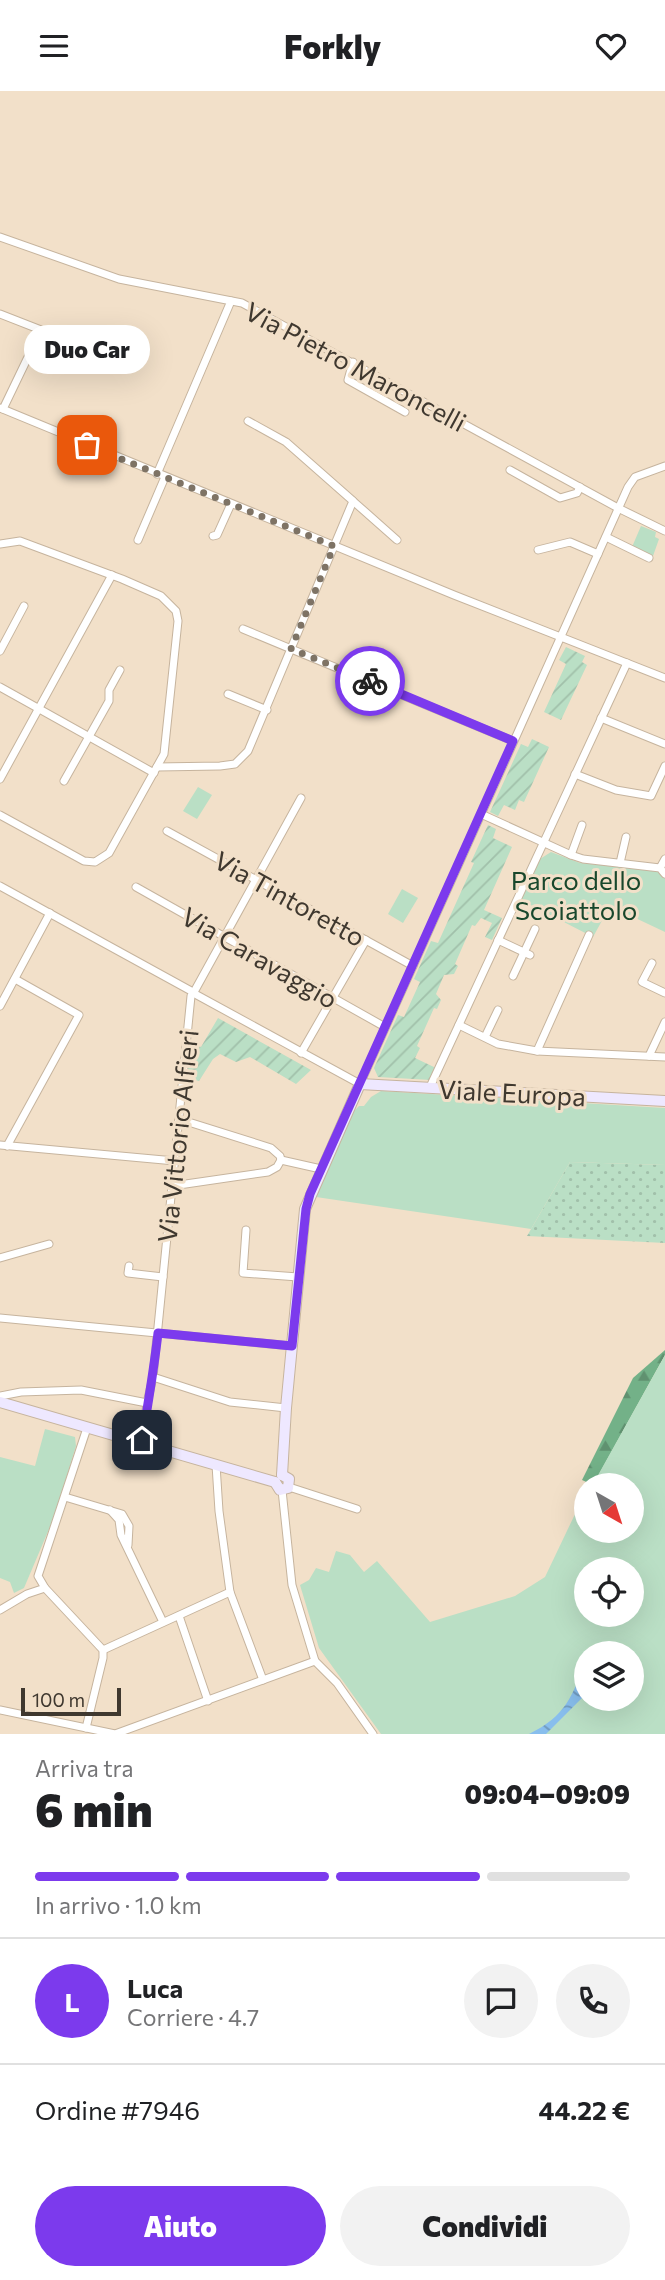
<!DOCTYPE html>
<html lang="it">
<meta charset="utf-8">
<style>
body{margin:0;font-family:Commissioner,sans-serif;background:#f2f2f2;color:#202124;height:100vh;display:flex;flex-direction:column;font-size:26px;white-space:nowrap}
*{box-sizing:border-box;margin:0}
p{font-size:23px;color:#757577}
.icon{flex:none;width:38px;height:38px;fill:none;stroke:currentColor;stroke-width:2;stroke-linecap:round;stroke-linejoin:round}
.map{position:relative;height:1643px;overflow:hidden}
.drawer{display:flex;flex-direction:column;background:#fff;flex:1}
.drawer>*{flex:none}
.needle{width:46px;rotate:141deg}
.tools{position:absolute;left:574px;top:1382px;display:grid;gap:14px}
.tools a{display:grid;place-items:center;width:70px;height:70px;border-radius:50%;background:#fff;box-shadow:0 7px 28px #0002;font-size:35px}
.scale{position:absolute;left:21px;bottom:18px;width:100px;box-sizing:border-box;padding-left:7px;border:4px solid #3f382f;border-top:0;font-size:19px;line-height:24px;white-space:nowrap;color:#3f382f;-webkit-text-stroke:5px #f2e0c9;paint-order:stroke}
.pin{position:absolute;display:grid;place-items:center;width:60px;height:60px;color:#fff;margin:-30px;border-radius:14px;box-shadow:0 4px 10px #0006}
.courier{position:absolute;display:grid;place-items:center;width:70px;height:70px;margin:-35px;border:5px solid #7c3aed;border-radius:50%;background:#fff;color:#222;box-shadow:0 2px 9px #0007}
.bubble{position:absolute;height:49px;border-radius:24px;background:#fff;box-shadow:0 7px 28px #0002;font-size:23px;font-weight:800;line-height:49px;text-align:center}
.summary em{font-style:normal;font-weight:800}
.summary div{display:flex;flex-direction:column-reverse}
.summary{display:flex;align-items:center;justify-content:space-between;height:119px;padding:0 35px}
h1{font-size:46px;font-weight:800;line-height:52px}
.bar{display:grid;grid-template-columns:repeat(4,1fr);gap:10px 7px;align-content:center;height:84px;padding:0 35px}
.bar i{height:9px;border-radius:5px;background:#e0e0e0}
.bar .on{background:#7c3aed}
.bar p{grid-column:span 4}
.line{display:flex;align-items:center;gap:18px;padding:0 35px;border-top:2px solid #e0e0e0}
.line div{flex:1}
.round{display:grid;place-items:center;flex:none;width:74px;height:74px;border-radius:37px;background:#f2f2f2}
.cta{display:flex;gap:14px;margin-top:auto;padding:14px 35px}
.cta a{flex:1;height:80px;border-radius:42px;background:#7c3aed;color:#fff;font-size:28px;font-weight:800;line-height:80px;text-align:center}
.cta a+a{background:#f2f2f2;color:#202124}
header{display:flex;justify-content:space-between;align-items:center;height:91px;padding:0 35px;background:#fff;font-size:32px;font-weight:800}
.map>svg:first-child{display:block}
</style>
<header><svg class="icon" aria-label="menu" viewBox="0 0 24 24"><path d="M4 6h16M4 12h16M4 18h16"/></svg>Forkly<svg class="icon" aria-label="heart" viewBox="0 0 24 24"><path d="M12 20l-8-8c-3-5 5-10 8-4 3-6 11-1 8 4z"/></svg></header>
<div class="map">
<svg width="665" height="1643" viewBox="0 0 665 1643">
<defs>
<pattern id="grass-dots" width="8" height="8" patternUnits="userSpaceOnUse" patternTransform="scale(1.75)"><rect width="8" height="8" fill="#badfc5"/><path d="M2 2h.1M6 6h.1" fill="none" stroke="#a1c0aa" stroke-width="1.8" stroke-linecap="round"/></pattern>
<pattern id="forest-firs" width="22" height="20" patternUnits="userSpaceOnUse" patternTransform="scale(1.75)"><rect width="22" height="20" fill="#73b188"/><path d="M5 1l3.5 6h-7zM16 11l3.5 6h-7z" fill="#609170"/></pattern>
<pattern id="garden-furrows" width="10" height="10" patternUnits="userSpaceOnUse" patternTransform="scale(1.75)"><rect width="10" height="10" fill="#badfc5"/><path d="M-1 1l2-2M0 10L10 0M9 11l2-2" fill="none" stroke="#a1c0aa"/></pattern>
<pattern id="water-waves" width="16" height="10" patternUnits="userSpaceOnUse" patternTransform="scale(1.75)"><rect width="16" height="10" fill="#88beed"/><path d="M0 5q4-4 8 0t8 0" fill="none" stroke="#719bc0"/></pattern>
</defs>
<rect width="100%" height="100%" fill="#f2e0c9"/>
<polygon fill="url(#grass-dots)" points="570,1071 665,1074 665,1152 527,1145"/>
<polygon fill="url(#forest-firs)" points="665,1259 665,1264 593,1394 582,1389 633,1287"/>
<g fill="#badfc5" fill-rule="evenodd">
<polygon points="641,435 656,441 655,446 659,448 653,465 632,456"/>
<polygon points="198,696 212,704 197,728 183,720"/>
<polygon points="551,761 580,772 656,779 665,787 665,841 610,815 593,846 521,809 540,768"/>
<polygon points="402,798 418,807 403,832 388,823"/>
<polygon points="381,1000 665,1017 665,1074 570,1071 531,1138 316,1106 354,1020 359,1015 364,1015 371,1006"/>
<path d="M 665,1264 L 665,1643 L 381,1643 L 319,1557 L 300,1494 L 309,1489 L 316,1477 L 329,1481 L 336,1460 L 350,1464 L 364,1481 L 377,1470 L 430,1531 L 515,1505 L 545,1486 L 586,1400 L 586,1440 L 632,1440 L 632,1395 L 592,1395 ZM 586,1479 L 632,1479 L 632,1524 L 586,1524 ZM 586,1563 L 632,1563 L 632,1608 L 586,1608 Z"/>
<polygon points="45,1338 75,1346 76,1355 55,1424 24,1497 14,1502 10,1491 0,1487 0,1366 35,1375"/>
</g>
<g fill="url(#garden-furrows)">
<polygon points="566,556 585,565 582,571 587,574 561,629 544,621 566,573 559,569"/>
<polygon points="532,648 549,656 524,711 519,709 515,719 504,714 498,725 490,721 521,653 528,656"/>
<polygon points="488,734 496,738 493,747 512,756 484,819 502,827 492,849 485,846 492,832 481,827 475,835 472,834 455,873 458,875 454,883 444,884 436,903 441,909 437,918 434,917 417,955 420,957 415,967 436,977 431,989 378,986 374,977 398,924 404,926 420,891 414,888 431,850 438,852 474,772 471,771"/>
<polygon points="218,927 311,979 296,993 250,966 236,971 220,963 213,968 199,990 186,987 189,957 196,954 201,956"/>
</g>
<path fill="url(#water-waves)" d="M 586,1570 L 586,1603 L 546,1643 L 529,1643 C 566,1625 572,1605 586,1570 Z"/>
<g fill="none" stroke-linecap="round" stroke-linejoin="round">
<defs>
<g id="minor">
<polyline points="0,146 119,188 242,212 618,417 665,440"/>
<polyline points="0,223 41,239 3,318"/>
<polyline points="353,271 348,289 405,321"/>
<polyline points="0,317 454,504 665,587"/>
<polyline points="510,379 560,407 577,402 580,396"/>
<polyline points="157,383 231,210"/>
<polyline points="353,410 397,449"/>
<polyline points="213,445 217,444 231,413"/>
<polyline points="606,446 649,467"/>
<polyline points="138,449 165,386"/>
<polyline points="0,453 20,450 122,488 161,505 176,520 178,530 164,663 109,762 95,771 84,770 0,724"/>
<polyline points="538,459 570,451 598,463"/>
<polyline points="243,538 513,650"/>
<polyline points="0,560 24,515"/>
<polyline points="0,596 154,682"/>
<polyline points="228,603 267,619"/>
<polyline points="601,627 665,653"/>
<polyline points="157,676 220,675 235,673 248,660 353,410 286,351 248,330"/>
<polyline points="575,683 616,699 651,705 665,675"/>
<polyline points="0,688 112,484"/>
<polyline points="64,690 109,610 109,599 120,579"/>
<polyline points="481,723 571,764 583,768 660,777 665,783"/>
<polyline points="167,740 413,875"/>
<polyline points="571,764 582,734"/>
<polyline points="620,772 626,746"/>
<polyline points="660,777 665,768"/>
<polyline points="0,795 193,901"/>
<polyline points="136,796 385,936"/>
<polyline points="498,849 530,864"/>
<polyline points="652,872 642,891 665,902"/>
<polyline points="513,885 535,838"/>
<polyline points="194,901 301,707"/>
<polyline points="195,903 360,993 628,396 635,386 665,375"/>
<polyline points="0,915 50,822"/>
<polyline points="459,934 498,953 537,960 665,966"/>
<polyline points="485,946 498,919"/>
<polyline points="537,960 589,844"/>
<polyline points="301,962 366,849"/>
<polyline points="649,965 665,931"/>
<polyline points="430,996 627,572"/>
<polyline points="179,1028 271,1057 280,1065 281,1069"/>
<polyline points="0,1054 175,1070"/>
<polyline points="7,1055 79,924 15,888"/>
<polyline points="281,1069 321,1078"/>
<polyline points="172,1095 268,1081 277,1076 281,1069"/>
<polyline points="246,1139 243,1182 298,1186"/>
<polyline points="0,1167 49,1153"/>
<polyline points="129,1175 128,1182 163,1186"/>
<polyline points="0,1227 292,1255"/>
<polyline points="153,1286 230,1311 286,1317"/>
<polyline points="0,1305 21,1301 81,1299 147,1312"/>
<polyline points="142,1352 147,1312 153,1286 191,905"/>
<polyline points="216,1374 219,1420 230,1501 263,1589"/>
<polyline points="289,1396 357,1418"/>
<polyline points="282,1399 292,1494 315,1570 337,1592 373,1643"/>
<polyline points="65,1406 122,1423 129,1435 128,1454"/>
<polyline points="110,1419 119,1429 121,1444 163,1531"/>
<polyline points="0,1519 27,1503 45,1497"/>
<polyline points="179,1525 208,1610"/>
<polyline points="103,1559 230,1501"/>
<polyline points="0,1619 115,1643 315,1570"/>
<polyline points="86,1637 103,1567 103,1559 45,1497 38,1485 87,1337"/>
</g>
<g id="secondary">
<polyline points="0,1311 275,1391"/>
<polyline points="282,1384 286,1317 305,1118 360,993 665,1010"/>
<polyline points="275,1391 280,1399 288,1397 289,1388 282,1384"/>
</g>
</defs>
<use href="#minor" stroke="#c6b49e" stroke-width="9"/>
<use href="#secondary" stroke="#c6b49e" stroke-width="12"/>
<use href="#minor" stroke="#fff" stroke-width="7"/>
<use href="#secondary" stroke="#eee8ff" stroke-width="10"/>
</g>
<g fill="none" stroke-linecap="round" stroke-linejoin="round">
<polyline stroke="#7e7365" stroke-width="7" stroke-dasharray="0 12.6" points="87,354 334,455 291,558 370,590"/>
<path stroke="#7c3aed" stroke-width="9" d="M 142,1349 C 148,1313 154,1278 158,1242 L 292,1255 L 306,1118 L 310,1103 L 513,650 L 370,590"/>
</g>
<g text-anchor="middle" dominant-baseline="central" stroke-width="6" stroke-linejoin="round" paint-order="stroke">
<g font-size="26" fill="#3f382f" stroke="#f2e0c9">
<text transform="translate(356 275) rotate(28)">Via Pietro Maroncelli</text>
<text transform="translate(290 807) rotate(29)">Via Tintoretto</text>
<text transform="translate(260 866) rotate(30)">Via Caravaggio</text>
<text transform="translate(512 1001) rotate(3)">Viale Europa</text>
<text transform="translate(177 1045) rotate(-84)">Via Vittorio Alfieri</text>
</g>
<g font-size="26" fill="#18472c" stroke="#f2e0c9">
<text x="576" y="788">Parco dello<tspan x="576" dy="30">Scoiattolo</tspan></text>
</g>
</g>
</svg>
<div class="tools">
<a><svg class="needle" viewBox="-14 -14 28 28"><path d="M0-13l5 13h-10z" fill="#e53935"/><path d="M0 13l5-13h-10z" fill="#757577"/></svg></a>
<a><svg class="icon" aria-label="locate" viewBox="0 0 24 24"><circle cx="12" cy="12" r="6"/><path d="M12 2v4M12 18v4M2 12h4M18 12h4"/></svg></a>
<a><svg class="icon" aria-label="layers" viewBox="0 0 24 24"><path d="M12 4l9 5-9 5-9-5zM3 14l9 5 9-5"/></svg></a>
</div>
<div class="scale">100 m</div>
<div class="pin" style="left:87px;top:354px;background:#ea580c"><svg class="icon" aria-label="bag" viewBox="0 0 24 24"><path d="M5 8h14l-1 12H6zM9 8a3 3 0 0 1 6 0"/></svg></div>
<div class="pin" style="left:142px;top:1349px;background:#1f2937"><svg class="icon" aria-label="home" viewBox="0 0 24 24"><path d="M3 11l9-7 9 7M6 9v11h12V9"/></svg></div>
<div class="courier" style="left:370px;top:590px"><svg class="icon" aria-label="bike" viewBox="0 0 24 24"><circle cx="6" cy="16" r="4"/><circle cx="18" cy="16" r="4"/><path d="M6 16l4-8h5l3 8M10 8l3 8H6M13 5h3"/></svg></div>
<div class="bubble" style="left:24px;top:234px;width:126px">Duo Car</div>
</div>
<section class="drawer">
<div class="summary"><div><h1>6 min</h1><p>Arriva tra</p></div><em>09:04–09:09</em></div>
<div class="bar"><i class="on"></i><i class="on"></i><i class="on"></i><i></i><p>In arrivo · 1.0 km</p></div>
<div class="line" style="height:126px"><b class="round" style="background:#7c3aed;color:#fff">L</b><div><b>Luca</b><p>Corriere · 4.7</p></div><a class="round"><svg class="icon" aria-label="chat" viewBox="0 0 24 24"><path d="M4 5h16v11H9l-5 4z"/></svg></a><a class="round"><svg class="icon" aria-label="phone" viewBox="0 0 24 24"><path d="M5 4h4l2 5-3 2q2 4 5 5l2-3 5 2v4C11 20 4 13 5 4z"/></svg></a></div>
<div class="line" style="height:91px"><div>Ordine #7946</div><b>44.22 €</b></div>
<div class="cta"><a>Aiuto</a><a>Condividi</a></div>
</section>
